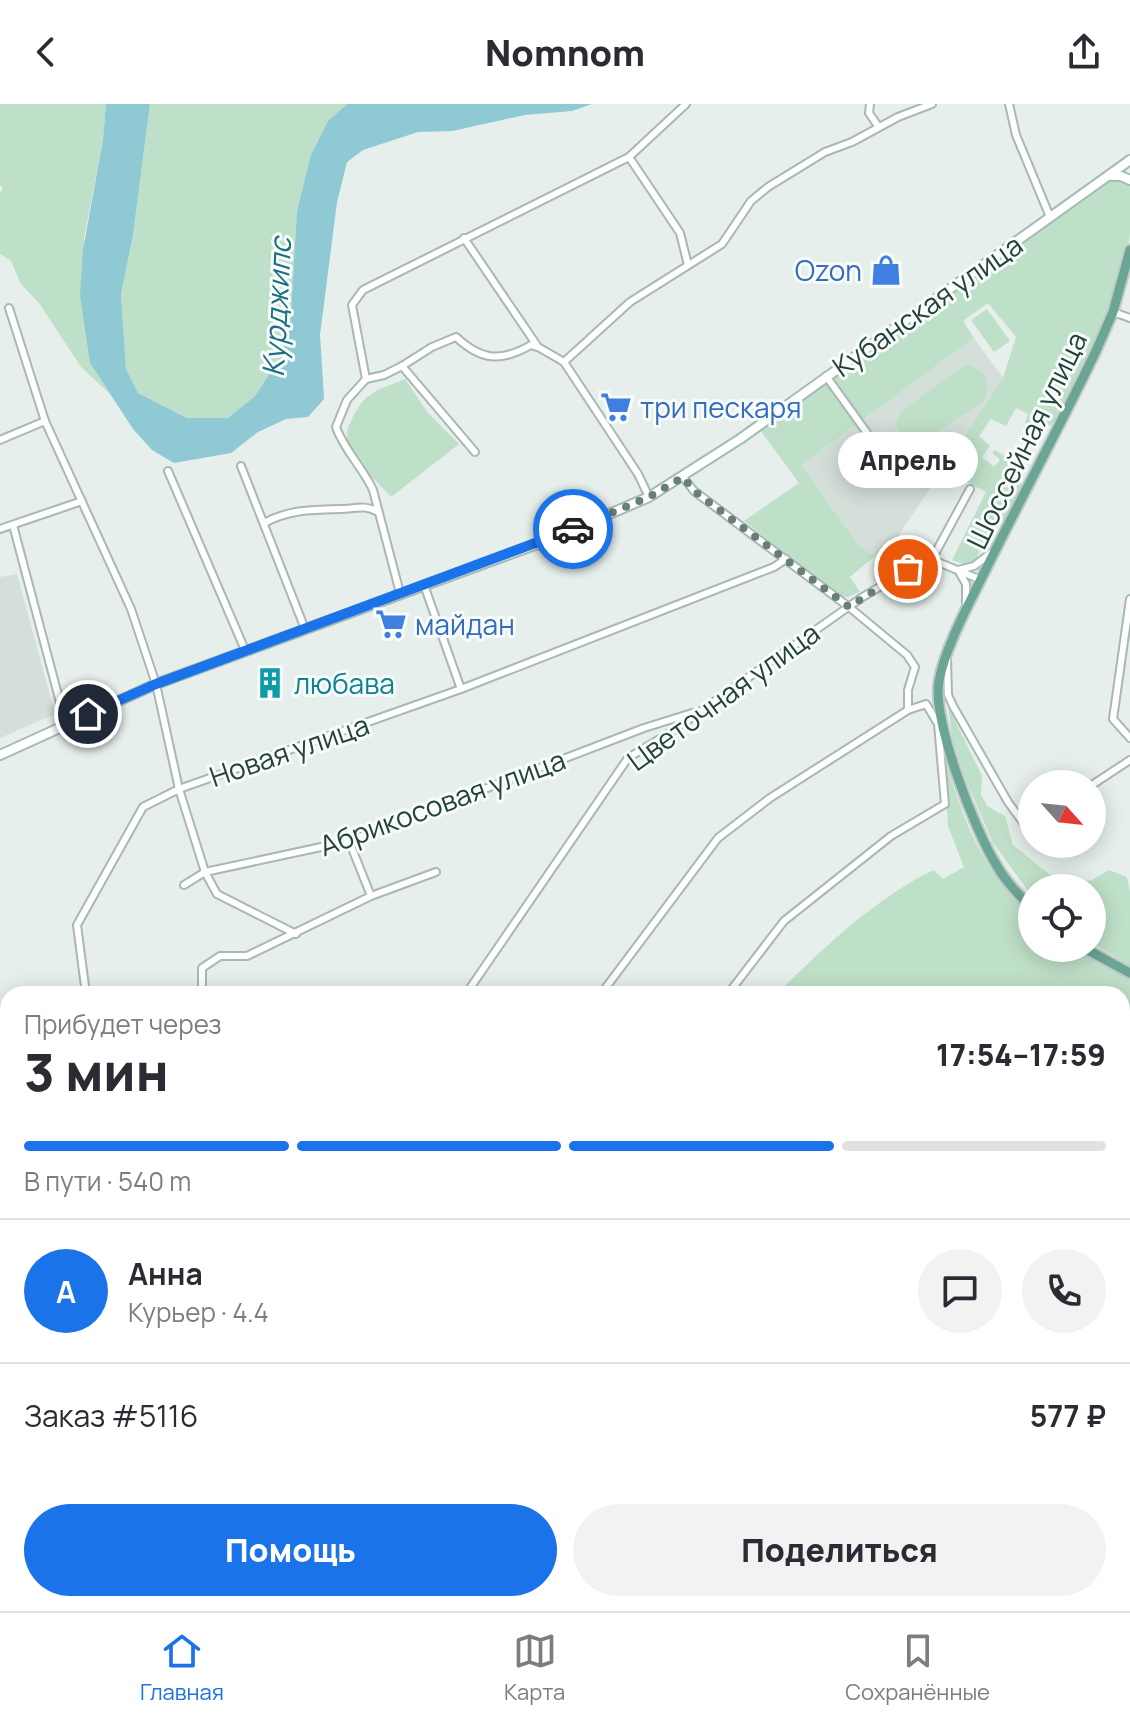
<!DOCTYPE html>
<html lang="ru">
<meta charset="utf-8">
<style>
body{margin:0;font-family:Manrope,sans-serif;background:#f2f2f3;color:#2b2b33;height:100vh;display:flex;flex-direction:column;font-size:30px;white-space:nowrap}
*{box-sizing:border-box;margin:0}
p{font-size:26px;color:#7c7c81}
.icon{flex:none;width:44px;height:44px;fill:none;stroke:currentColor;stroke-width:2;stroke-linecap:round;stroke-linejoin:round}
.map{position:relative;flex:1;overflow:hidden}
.details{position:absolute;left:0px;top:882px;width:1130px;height:626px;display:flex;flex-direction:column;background:#fff;border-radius:24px 24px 0 0;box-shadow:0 4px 20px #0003}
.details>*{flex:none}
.needle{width:52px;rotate:117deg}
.controls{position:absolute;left:1018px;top:666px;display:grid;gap:16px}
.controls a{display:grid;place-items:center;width:88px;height:88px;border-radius:50%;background:#fff;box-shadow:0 4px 20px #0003;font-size:40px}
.pin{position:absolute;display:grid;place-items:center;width:68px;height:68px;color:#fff;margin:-34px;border:4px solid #fff;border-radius:50%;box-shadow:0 2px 8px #0007}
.courier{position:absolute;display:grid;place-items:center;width:80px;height:80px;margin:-40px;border:6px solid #1a73e8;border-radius:50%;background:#fff;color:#222;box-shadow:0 2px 10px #0007}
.bubble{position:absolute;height:56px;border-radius:28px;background:#fff;box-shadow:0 4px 20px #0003;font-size:26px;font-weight:800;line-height:56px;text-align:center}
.head em{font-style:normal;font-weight:800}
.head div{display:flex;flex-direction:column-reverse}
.head{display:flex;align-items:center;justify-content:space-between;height:136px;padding:0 24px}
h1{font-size:52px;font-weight:800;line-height:60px}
.bar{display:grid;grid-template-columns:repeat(4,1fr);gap:12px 8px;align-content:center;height:96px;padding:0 24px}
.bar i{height:10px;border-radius:6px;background:#e1e1e2}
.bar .current{background:#1a73e8}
.bar p{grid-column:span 4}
.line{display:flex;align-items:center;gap:20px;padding:0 24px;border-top:2px solid #e1e1e2}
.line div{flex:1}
.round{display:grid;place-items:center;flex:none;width:84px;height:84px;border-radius:42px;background:#f2f2f3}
.primary-button{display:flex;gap:16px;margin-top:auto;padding:16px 24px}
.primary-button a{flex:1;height:92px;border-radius:48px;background:#1a73e8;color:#fff;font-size:32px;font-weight:800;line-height:92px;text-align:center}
.primary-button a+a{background:#f2f2f3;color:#2b2b33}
header{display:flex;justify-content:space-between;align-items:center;height:104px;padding:0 24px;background:#fff;font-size:36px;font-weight:800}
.tabs{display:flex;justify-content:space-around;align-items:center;height:112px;border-top:2px solid #e1e1e2;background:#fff;font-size:22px;color:#7c7c81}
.tabs a{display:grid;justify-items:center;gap:4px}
.tabs .current{color:#1a73e8}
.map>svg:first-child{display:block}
</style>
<header><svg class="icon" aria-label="back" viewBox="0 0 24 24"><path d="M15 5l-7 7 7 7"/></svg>Nomnom<svg class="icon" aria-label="share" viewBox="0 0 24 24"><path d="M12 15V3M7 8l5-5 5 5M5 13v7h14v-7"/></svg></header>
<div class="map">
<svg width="1130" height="1507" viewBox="0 0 1130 1507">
<rect width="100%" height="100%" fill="#e6efeb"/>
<g fill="#d4dfda">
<polygon points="974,234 1003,274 893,440 875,452 859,442 801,361"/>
<polygon points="17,470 55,610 0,634 0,473"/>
</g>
<g fill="#bfe0c8">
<polygon points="0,0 106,0 103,36 84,135 90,259 109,289 81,263 39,199 21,180 11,157 0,150 0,90 3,83 0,82"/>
<polygon points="150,0 347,0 328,17 297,108 290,223 279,255 255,292 228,314 187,314 138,289 126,265 121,190 133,131"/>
<path d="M 1118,74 L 1130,79 C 1130,95 1130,113 1130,129 C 1123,193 1086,255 1059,312 L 1051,321 L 1037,325 L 1025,319 L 1028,310 L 1016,304 L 1006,322 L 991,315 L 979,332 L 990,342 L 982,353 L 994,363 L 1000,356 L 992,349 L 995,346 L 1018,360 L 1022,386 L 1007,416 L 987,431 L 976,456 L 966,461 L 952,456 L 986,388 L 943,365 L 1003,274 L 1016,233 L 988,199 L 963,217 L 974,234 L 801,361 L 859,442 L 875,452 L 850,473 L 860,488 L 848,493 L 839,492 L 744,417 L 799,379 L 760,326 L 1109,77 Z"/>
<polygon points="987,205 1010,237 994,248 971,216"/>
<path d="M 965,261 C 986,264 992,278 984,297 L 920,339 C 907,338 901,332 895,320 L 902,307 Z"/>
<path d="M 405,275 L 428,309 L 459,340 L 391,393 C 377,377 356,360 348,339 C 345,330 348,323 352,315 C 365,287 378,286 405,275 Z"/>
<polygon points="948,602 982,672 981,690 987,702 1005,712 1013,741 1059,778 1074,780 1092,776 1109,766 1127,773 1130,789 1130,862 1092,839 1092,784 1032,784 1032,792 993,739 964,672 952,633"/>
<path d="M 944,652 C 963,716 982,767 1032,813 L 1032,844 L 1071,844 L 1130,874 L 1130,1066 L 1122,1070 L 1122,890 L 757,890 L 762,886 L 778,889 C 818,848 882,789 934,766 L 943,775 L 964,763 L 948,722 Z"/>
<polygon points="1130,1085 1130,1507 824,1507 828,1500 1122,1500 1122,1090"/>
<polygon points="364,1500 808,1500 804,1507 352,1507 364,1503"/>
</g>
<polygon fill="#8ec9d4" points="106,0 150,0 133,131 121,190 126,265 138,289 187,314 228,314 255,292 279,255 290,223 297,108 311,51 328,17 347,0 592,0 572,7 525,11 452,27 418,28 363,46 347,58 337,98 320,231 324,295 308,313 286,315 258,328 231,349 174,359 152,346 133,325 90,259 80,192 83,146 103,36"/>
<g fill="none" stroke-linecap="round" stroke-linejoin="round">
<defs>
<g id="street">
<polyline points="870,0 869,9 878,22"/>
<polyline points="1009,0 1016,31 1050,113"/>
<polyline points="629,53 680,129 688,161"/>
<polyline points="464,134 538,243 564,258 638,370 649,393"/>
<polyline points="9,204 45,317 131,505 156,580 179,685 205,768 217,790 296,830"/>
<polyline points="1113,208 1130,214"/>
<polyline points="564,258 630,198 722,140 751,97 768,83 825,48 852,38 898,13 932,0"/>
<polyline points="826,272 867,329"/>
<polyline points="366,275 384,271 402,262"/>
<polyline points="0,336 45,317"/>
<path d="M 475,348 L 402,262 L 432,243 L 456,233 C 482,257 501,258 531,241 L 537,243"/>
<polyline points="241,362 305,525"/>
<polyline points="168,367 245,546"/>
<polyline points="683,373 694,387 849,503 907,551 915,563 908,586 908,606 926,600 938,620 945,700 891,732 784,817 728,890"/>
<path d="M 264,419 C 290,405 312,406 340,405 C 356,405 364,400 378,408"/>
<polyline points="13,421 66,621"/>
<polyline points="0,425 82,397"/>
<polyline points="931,457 970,385"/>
<polyline points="424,481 461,585"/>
<path d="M 400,489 L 373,386 C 363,364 344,346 336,323 L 347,296 L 366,275 L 352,201 L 363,186 L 629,53 L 686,0"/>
<polyline points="1130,495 1113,615 1130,634"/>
<polyline points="966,499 966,480 958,466 974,462 991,449"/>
<polyline points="947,555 948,591 953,602 1008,698 1027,724 1032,720"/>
<polyline points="1092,681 1130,656"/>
<polyline points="349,737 371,792"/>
<polyline points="184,781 205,768 349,737 644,624 692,609"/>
<polyline points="86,890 77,821 143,703 179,685 461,585 774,463 786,455"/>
<polyline points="202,890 202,864 220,852 247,852 371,792 436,768"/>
<polyline points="466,890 628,654 671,628 861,494 923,457 938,458 981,476"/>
<polyline points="601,890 718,734 770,694 908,606"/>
<polyline points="0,997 8,996"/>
<polyline points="1122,1078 1130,1074"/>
<polyline points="0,1096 8,1148"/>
<polyline points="0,1204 8,1202"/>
<polyline points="0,1314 8,1312"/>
<polyline points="0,1445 8,1442"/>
<polyline points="815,1507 819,1500"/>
</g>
<g id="secondary">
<polyline points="1112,72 1121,72 1130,76"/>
<polyline points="0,651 156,580 551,435 649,393 740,335 1130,56"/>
</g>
<g id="primary">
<path d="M 1032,804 C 1019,791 1006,778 997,762 C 975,727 932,617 939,577 C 945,543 971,496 986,465 C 1022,392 1061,320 1096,247 L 1113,208 L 1130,146"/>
<polyline points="1084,844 1130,869"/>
</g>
</defs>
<use href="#street" stroke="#a8b8b2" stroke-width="10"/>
<use href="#secondary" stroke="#a4bbb3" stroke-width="12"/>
<use href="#primary" stroke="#c2cac8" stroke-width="13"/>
<use href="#street" stroke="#fff" stroke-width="6"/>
<use href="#secondary" stroke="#fff" stroke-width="8"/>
<use href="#primary" stroke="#6aa596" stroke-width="9"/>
</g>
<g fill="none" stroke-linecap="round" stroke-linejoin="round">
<polyline stroke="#687f78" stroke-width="8" stroke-dasharray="0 14.4" points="573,425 649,393 683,373 694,387 849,503 908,465"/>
<polyline stroke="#1a73e8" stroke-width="10" points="88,610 156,580 573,425"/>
</g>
<defs>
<symbol id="shop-bare" viewBox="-9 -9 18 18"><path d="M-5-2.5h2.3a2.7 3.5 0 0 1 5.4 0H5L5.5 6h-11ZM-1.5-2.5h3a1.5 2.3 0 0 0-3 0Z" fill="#3f7fe0" stroke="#f7fbf9" stroke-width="2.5" paint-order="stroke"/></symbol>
<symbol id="supermarket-bare" viewBox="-9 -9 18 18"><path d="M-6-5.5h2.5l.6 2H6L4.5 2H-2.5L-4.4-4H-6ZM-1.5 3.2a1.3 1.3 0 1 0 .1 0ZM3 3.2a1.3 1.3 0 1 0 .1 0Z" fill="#3f7fe0" stroke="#f7fbf9" stroke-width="2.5" paint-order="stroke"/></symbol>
<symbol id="building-bare" viewBox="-9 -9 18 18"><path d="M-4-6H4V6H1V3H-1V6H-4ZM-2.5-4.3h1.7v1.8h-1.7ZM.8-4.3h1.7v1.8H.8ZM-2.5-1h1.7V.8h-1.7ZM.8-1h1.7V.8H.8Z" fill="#0f9aa8" stroke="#f7fbf9" stroke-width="2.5" paint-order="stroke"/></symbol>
</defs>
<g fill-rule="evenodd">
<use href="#shop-bare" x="864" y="144" width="44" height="44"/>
<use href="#supermarket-bare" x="594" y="281" width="44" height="44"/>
<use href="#supermarket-bare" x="369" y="498" width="44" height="44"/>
<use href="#building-bare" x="248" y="557" width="44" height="44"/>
</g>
<g text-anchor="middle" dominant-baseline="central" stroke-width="6" stroke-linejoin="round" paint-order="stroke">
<g font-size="28" fill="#366cbe" stroke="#f7fbf9" text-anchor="start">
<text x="862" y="166" text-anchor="end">Ozon</text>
<text x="640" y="303">три пескаря</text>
<text x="415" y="520">майдан</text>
</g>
<g font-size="28" fill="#24423a" stroke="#f7fbf9">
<text transform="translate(927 201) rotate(-35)">Кубанская улица</text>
<text transform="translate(1026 336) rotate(-64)">Шоссейная улица</text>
<text transform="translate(723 592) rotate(-36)">Цветочная улица</text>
<text transform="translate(289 646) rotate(-19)">Новая улица</text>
<text transform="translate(442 698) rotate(-20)">Абрикосовая улица</text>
</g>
<g font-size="28" fill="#0d838f" stroke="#f7fbf9" text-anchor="start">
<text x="294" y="579">любава</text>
</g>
<g font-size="30" font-style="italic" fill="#1c6f80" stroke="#f7fbf9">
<text transform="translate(276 203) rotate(-87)">Курджипс</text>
</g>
</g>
</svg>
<div class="controls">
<a><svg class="needle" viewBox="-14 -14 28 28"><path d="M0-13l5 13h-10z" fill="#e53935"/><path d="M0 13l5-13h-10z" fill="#7c7c81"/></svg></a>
<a><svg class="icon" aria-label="locate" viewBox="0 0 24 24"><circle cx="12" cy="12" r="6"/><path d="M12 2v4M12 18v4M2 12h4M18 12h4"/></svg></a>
</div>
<div class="pin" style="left:908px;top:465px;background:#ea580c"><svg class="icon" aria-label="bag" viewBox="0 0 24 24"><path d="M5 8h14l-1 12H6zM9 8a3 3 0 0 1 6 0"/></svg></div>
<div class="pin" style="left:88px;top:610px;background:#1f2937"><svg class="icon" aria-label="home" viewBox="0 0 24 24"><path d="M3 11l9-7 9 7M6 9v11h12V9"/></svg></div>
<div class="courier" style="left:573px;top:425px"><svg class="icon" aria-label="car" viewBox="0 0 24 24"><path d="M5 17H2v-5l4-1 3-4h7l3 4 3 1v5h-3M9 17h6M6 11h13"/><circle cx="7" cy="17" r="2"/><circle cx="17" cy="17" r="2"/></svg></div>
<div class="bubble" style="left:838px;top:328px;width:140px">Апрель</div>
<section class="details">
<div class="head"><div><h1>3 мин</h1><p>Прибудет через</p></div><em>17:54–17:59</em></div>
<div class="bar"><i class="current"></i><i class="current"></i><i class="current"></i><i></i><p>В пути · 540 m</p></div>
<div class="line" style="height:144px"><b class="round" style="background:#1a73e8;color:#fff">А</b><div><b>Анна</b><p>Курьер · 4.4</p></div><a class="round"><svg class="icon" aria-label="chat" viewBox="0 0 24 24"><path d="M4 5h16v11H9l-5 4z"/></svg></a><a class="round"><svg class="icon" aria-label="phone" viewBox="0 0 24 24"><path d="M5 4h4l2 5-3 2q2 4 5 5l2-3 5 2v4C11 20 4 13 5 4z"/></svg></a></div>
<div class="line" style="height:104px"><div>Заказ #5116</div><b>577 ₽</b></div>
<div class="primary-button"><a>Помощь</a><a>Поделиться</a></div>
</section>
</div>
<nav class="tabs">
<a class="current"><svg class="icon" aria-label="home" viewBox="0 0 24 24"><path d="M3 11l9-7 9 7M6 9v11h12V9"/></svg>Главная</a>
<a><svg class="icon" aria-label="map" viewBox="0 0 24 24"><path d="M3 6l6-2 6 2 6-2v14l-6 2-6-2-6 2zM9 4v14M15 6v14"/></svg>Карта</a>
<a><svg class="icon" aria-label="saved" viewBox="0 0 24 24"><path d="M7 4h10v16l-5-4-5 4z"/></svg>Сохранённые</a>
</nav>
